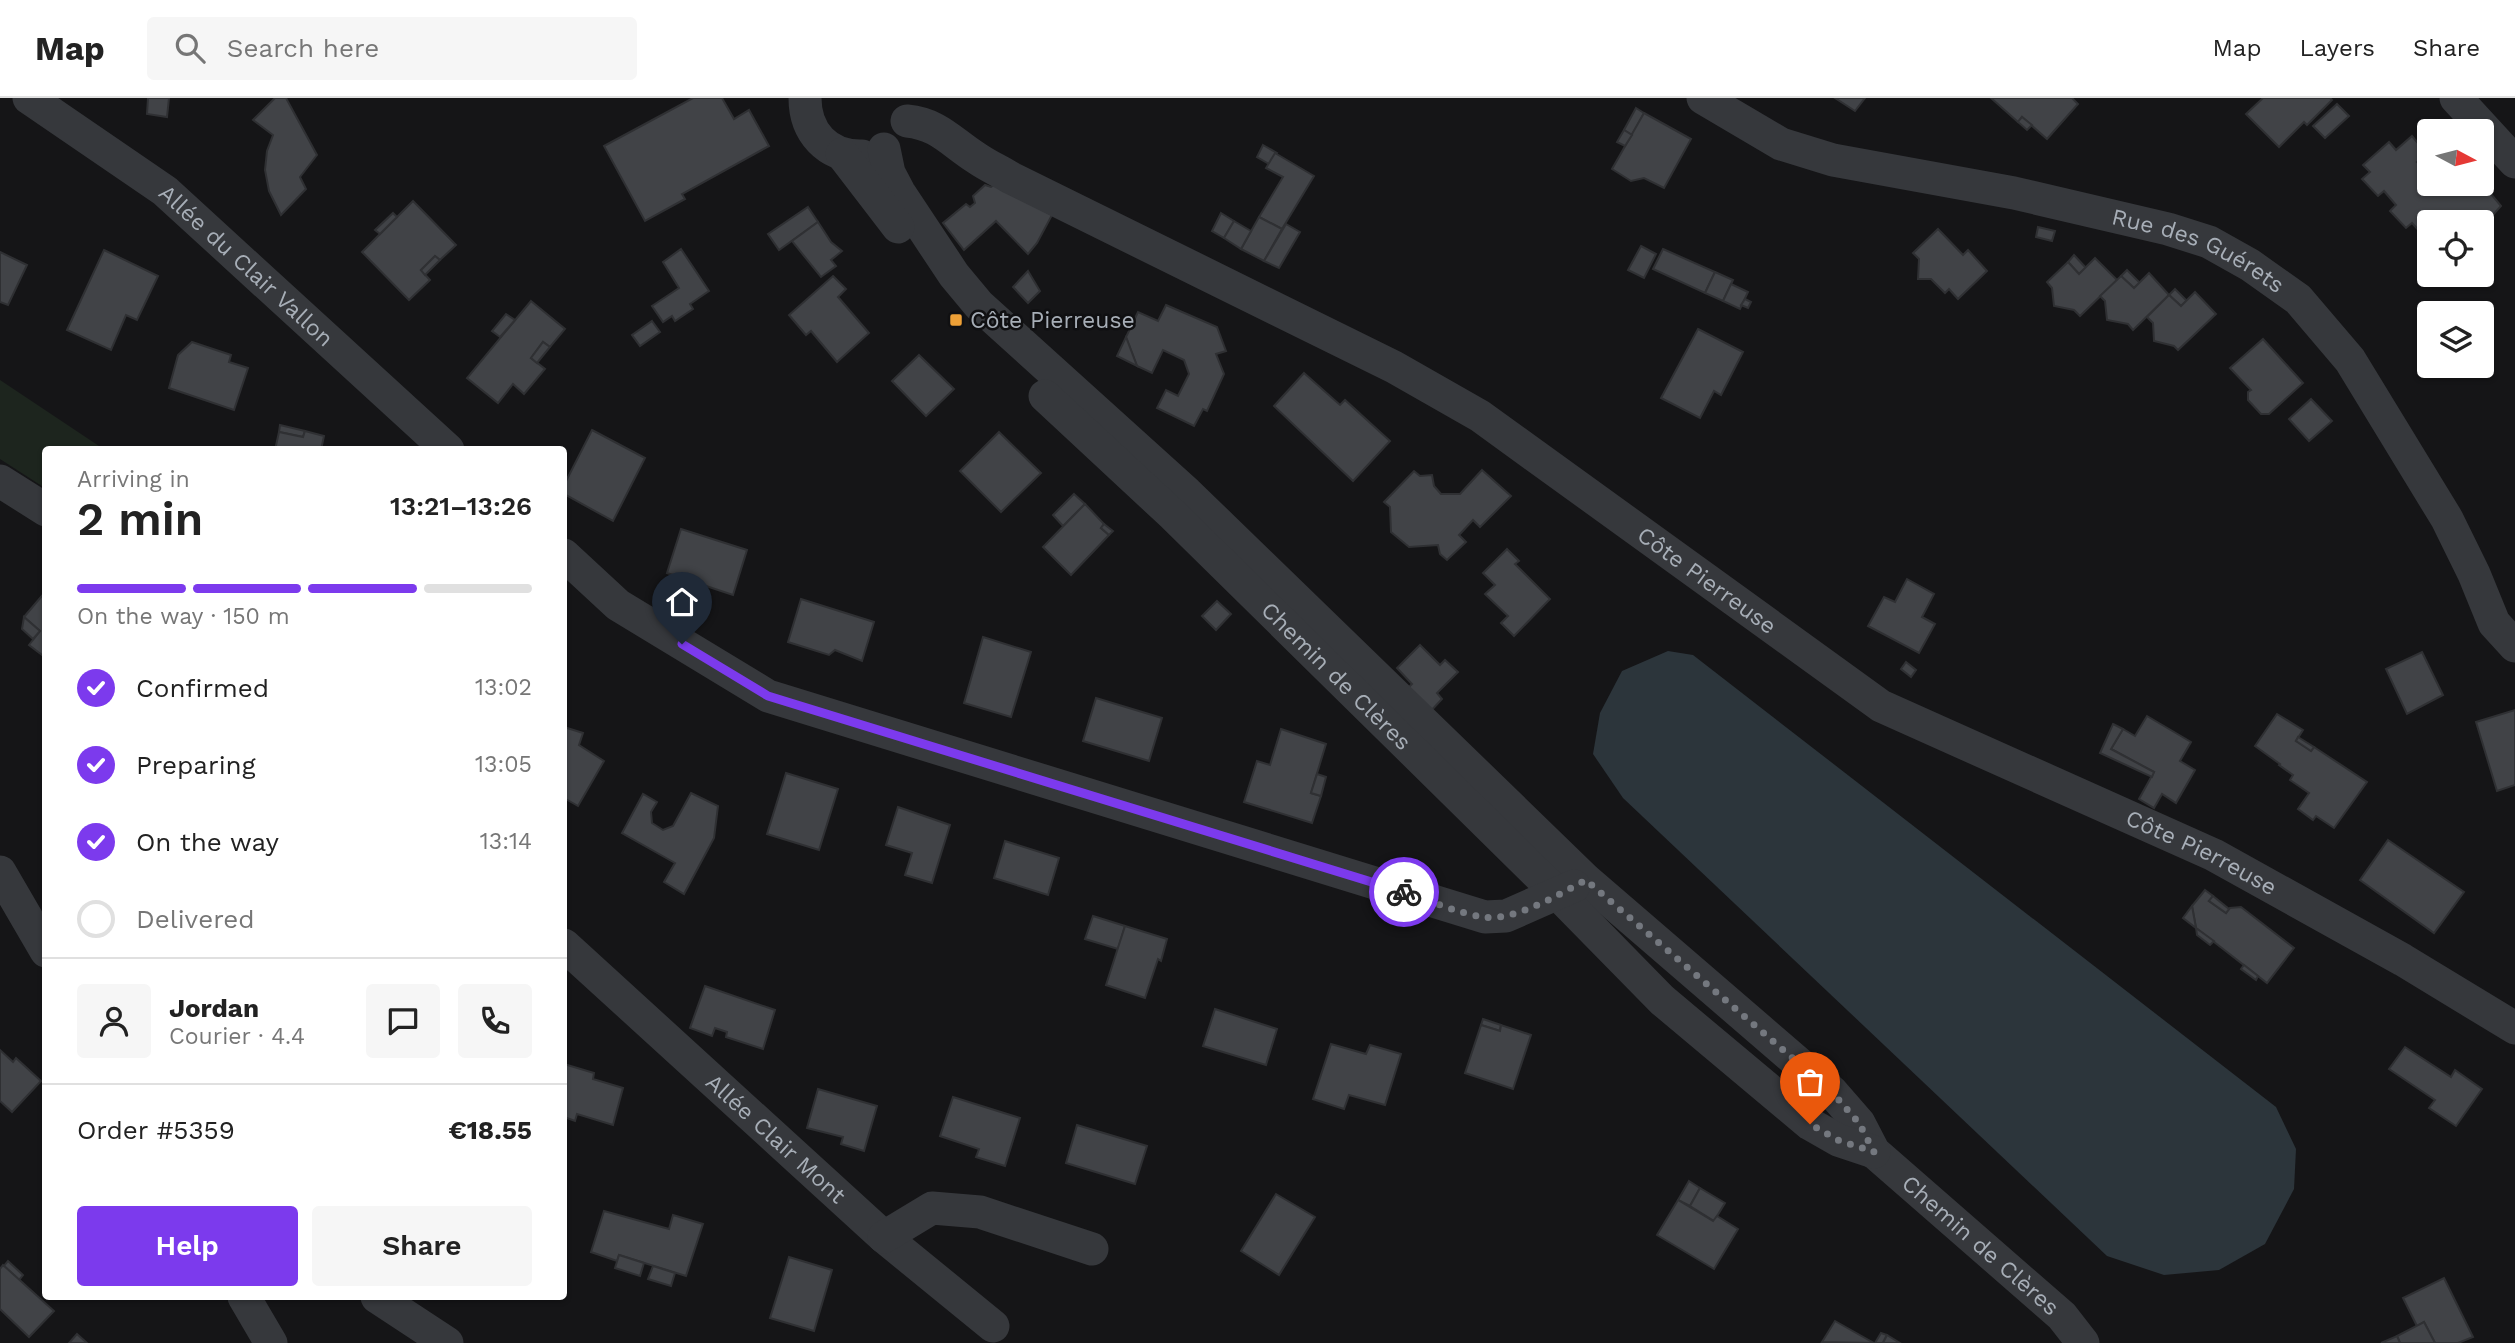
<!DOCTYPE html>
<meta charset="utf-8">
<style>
body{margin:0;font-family:"Work Sans",sans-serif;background:#f6f6f6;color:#222;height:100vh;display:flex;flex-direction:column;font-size:26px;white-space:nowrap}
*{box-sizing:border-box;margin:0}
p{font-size:23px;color:#767676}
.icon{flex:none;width:38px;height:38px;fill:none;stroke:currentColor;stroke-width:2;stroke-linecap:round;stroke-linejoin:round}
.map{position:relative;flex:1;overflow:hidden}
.details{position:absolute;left:42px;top:348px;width:525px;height:854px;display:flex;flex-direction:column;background:#fff;border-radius:7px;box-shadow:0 2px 5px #0004}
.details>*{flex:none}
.needle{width:46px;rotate:97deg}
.controls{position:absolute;left:2417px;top:21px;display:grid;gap:14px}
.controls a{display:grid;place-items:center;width:77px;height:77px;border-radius:7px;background:#fff;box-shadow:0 2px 5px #0004;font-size:35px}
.pin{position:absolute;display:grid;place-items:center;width:60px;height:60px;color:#fff;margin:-72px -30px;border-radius:50% 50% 50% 0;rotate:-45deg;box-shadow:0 0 7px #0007}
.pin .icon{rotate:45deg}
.courier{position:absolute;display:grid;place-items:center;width:70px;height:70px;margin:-35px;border:5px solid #7c3aed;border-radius:50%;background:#fff;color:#222;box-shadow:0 2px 9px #0007}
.overview em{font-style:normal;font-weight:600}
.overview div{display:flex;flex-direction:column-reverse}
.overview{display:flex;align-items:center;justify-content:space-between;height:119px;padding:0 35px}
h1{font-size:46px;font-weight:600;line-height:52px}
.bar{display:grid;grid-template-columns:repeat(4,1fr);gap:10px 7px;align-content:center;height:84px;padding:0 35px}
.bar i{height:9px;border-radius:5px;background:#e0e0e0}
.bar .selected{background:#7c3aed}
.bar p{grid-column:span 4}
.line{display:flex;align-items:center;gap:18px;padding:0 35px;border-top:2px solid #e0e0e0}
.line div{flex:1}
.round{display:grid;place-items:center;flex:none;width:74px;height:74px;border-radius:7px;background:#f6f6f6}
ol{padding:0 35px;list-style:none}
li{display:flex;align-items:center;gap:21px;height:77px}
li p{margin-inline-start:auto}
li .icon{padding:7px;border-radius:50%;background:#7c3aed;color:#fff;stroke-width:4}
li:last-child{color:#767676}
li i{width:38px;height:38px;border:4px solid #e0e0e0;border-radius:50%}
.action{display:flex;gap:14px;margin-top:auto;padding:14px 35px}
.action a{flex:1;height:80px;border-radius:7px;background:#7c3aed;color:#fff;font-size:28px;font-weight:600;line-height:80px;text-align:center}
.action a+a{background:#f6f6f6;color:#222}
header{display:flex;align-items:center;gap:42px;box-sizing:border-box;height:98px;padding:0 35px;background:#fff;border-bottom:2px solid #e0e0e0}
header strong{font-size:33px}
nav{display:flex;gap:38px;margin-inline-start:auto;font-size:24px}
.search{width:490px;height:63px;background:#f6f6f6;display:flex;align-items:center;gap:18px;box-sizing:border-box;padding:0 24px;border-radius:7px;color:#767676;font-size:26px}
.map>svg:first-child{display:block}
</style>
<header>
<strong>Map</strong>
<div class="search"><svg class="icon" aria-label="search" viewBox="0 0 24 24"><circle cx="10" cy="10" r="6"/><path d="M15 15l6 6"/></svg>Search here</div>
<nav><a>Map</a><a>Layers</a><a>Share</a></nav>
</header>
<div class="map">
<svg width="2515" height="1245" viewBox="0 0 2515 1245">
<rect width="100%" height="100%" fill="#151517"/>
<polygon fill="#1d251e" points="0,282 105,352 46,352 45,390 0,361"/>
<polygon fill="#2c353b" points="1668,553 1693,557 2276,1009 2296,1051 2294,1091 2265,1146 2219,1172 2164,1177 2107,1158 1623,700 1593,656 1600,615 1622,573"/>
<g fill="#414347" stroke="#2f3033" stroke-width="2">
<polygon points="148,0 169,0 167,19 147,16"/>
<polygon points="275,0 286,0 317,57 300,79 306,91 281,117 269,93 265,72 267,53 273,37 253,22"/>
<polygon points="693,0 722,0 734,21 749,12 769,48 682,96 685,101 645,123 604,48"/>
<polygon points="1835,0 1865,0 1855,13"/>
<polygon points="1991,0 2072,0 2078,6 2047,41 2022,19 2018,24"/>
<polygon points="2263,0 2330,0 2332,2 2307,27 2304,24 2279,49 2246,16"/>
<polygon points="2337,6 2349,18 2325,40 2313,28"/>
<polygon points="1636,10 1644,15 1632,37 1624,32"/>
<polygon points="1644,15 1691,41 1664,90 1644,80 1631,83 1612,71"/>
<polygon points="2022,19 2032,27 2027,32 2018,24"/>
<polygon points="1624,32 1632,37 1625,48 1617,44"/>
<polygon points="2412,38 2427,56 2417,64 2429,77 2429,86 2482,85 2501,108 2482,129 2482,124 2473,124 2470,121 2467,124 2429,124 2429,144 2412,125 2406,130 2390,113 2396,107 2384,93 2378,98 2362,81 2370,74 2363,67 2389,44 2396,52"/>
<polygon points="1263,47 1277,55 1269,66 1257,59"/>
<polygon points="1275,55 1314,78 1282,131 1259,119 1283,79 1266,70"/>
<polygon points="995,86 1052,117 1037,145 1028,156 996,123 964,152 943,125 966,106 970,109 975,105 973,98 985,87 991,89"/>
<polygon points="413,103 456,147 440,162 435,158 421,172 430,182 409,202 362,154"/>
<polygon points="808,109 818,124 779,152 768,136"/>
<polygon points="393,115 397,119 380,136 375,132"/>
<polygon points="1221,115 1234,123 1224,140 1212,133"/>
<polygon points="1259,119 1282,131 1264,163 1241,151"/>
<polygon points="1234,123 1251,133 1241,151 1224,140"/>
<polygon points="818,124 831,144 842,153 831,162 836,168 821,179 792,143"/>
<polygon points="1286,126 1300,134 1279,170 1264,163"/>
<polygon points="2038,129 2055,133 2052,143 2036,139"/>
<polygon points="1938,131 1963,157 1968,152 1987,173 1958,201 1949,191 1945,195 1931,181 1918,181 1919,161 1913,155"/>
<polygon points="1641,148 1656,156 1644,180 1628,172"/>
<polygon points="681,151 709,193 690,206 693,211 675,223 672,218 663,224 652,208 679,190 663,164"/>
<polygon points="1663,151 1715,174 1705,195 1653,171"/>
<polygon points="104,152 158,178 137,222 126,217 111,252 67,232"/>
<polygon points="0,154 27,167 8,207 0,204"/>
<polygon points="2074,157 2086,170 2079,176 2068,164"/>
<polygon points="435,158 440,162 425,177 421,172"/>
<polygon points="2095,160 2117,182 2080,218 2074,212 2054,208 2052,190 2047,184 2068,164 2079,176"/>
<polygon points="2127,172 2140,185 2134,190 2121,178"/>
<polygon points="1028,173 1040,193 1028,205 1013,189"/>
<polygon points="1715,174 1733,182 1723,203 1705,195"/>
<polygon points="2149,175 2169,197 2133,232 2128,226 2107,222 2105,203 2100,198 2121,178 2134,190"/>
<polygon points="833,178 846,191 838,199 869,235 837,264 811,233 806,237 789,217"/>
<polygon points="1731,186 1748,194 1740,211 1723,203"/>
<polygon points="2175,191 2187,203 2181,208 2169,197"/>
<polygon points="2195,194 2216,216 2178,252 2174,248 2154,243 2153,225 2147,219 2169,197 2181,208"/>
<polygon points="1745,201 1751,204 1748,210 1741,207"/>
<polygon points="531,203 565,231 550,249 543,244 531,260 545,271 524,296 513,286 498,305 467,280"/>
<polygon points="1166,207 1217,229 1226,253 1216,256 1224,276 1207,313 1203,311 1194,328 1157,310 1166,292 1178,298 1189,276 1184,262 1163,252 1152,275 1137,268 1126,239 1138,214 1158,223"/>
<polygon points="506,216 515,222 500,239 492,233"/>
<polygon points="652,223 660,234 640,248 632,237"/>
<polygon points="1698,231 1743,254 1721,297 1714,293 1700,320 1661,300"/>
<polygon points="1126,239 1137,268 1117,258"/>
<polygon points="2263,241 2303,285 2269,316 2261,316 2248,302 2248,294 2251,292 2230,270"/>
<polygon points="192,244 231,257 229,264 248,270 234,312 169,290 178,257"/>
<polygon points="543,244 550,249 537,265 531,260"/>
<polygon points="919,257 954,291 926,318 892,283"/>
<polygon points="1304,275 1340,307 1345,302 1390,343 1353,383 1274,308"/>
<polygon points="2311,301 2332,323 2309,343 2289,321"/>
<polygon points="280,327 305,333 303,339 279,334"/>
<polygon points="592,332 645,360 613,423 564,396 564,387"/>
<polygon points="305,333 324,338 321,352 275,352 279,334 303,339"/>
<polygon points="999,334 1041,375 1001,414 960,373"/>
<polygon points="1482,372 1511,398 1480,429 1473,422 1459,437 1466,444 1447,462 1440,456 1438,447 1409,449 1391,434 1390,409 1384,404 1414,373 1420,378 1432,377 1434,388 1441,396 1460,396"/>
<polygon points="1074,396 1085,406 1063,428 1053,417"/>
<polygon points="1085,406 1104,426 1101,430 1109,437 1071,477 1043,449"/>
<polygon points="1104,426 1113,433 1109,437 1101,430"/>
<polygon points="681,431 747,452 733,497 667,475"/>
<polygon points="1507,451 1519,463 1515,466 1550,501 1514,538 1501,525 1508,518 1485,496 1495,487 1483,475"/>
<polygon points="1907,481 1934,496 1922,519 1935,526 1919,555 1868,528 1884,499 1895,504"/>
<polygon points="46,493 46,560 29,547 40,533 24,519"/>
<polygon points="801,501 874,524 862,563 835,552 829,557 788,544"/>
<polygon points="1217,503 1231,516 1216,532 1202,518"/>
<polygon points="24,519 40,533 33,541 22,531"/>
<polygon points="983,539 1031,554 1011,619 964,605"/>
<polygon points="1420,547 1440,567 1445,562 1458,574 1437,595 1442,601 1428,616 1405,593 1412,586 1397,570"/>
<polygon points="2422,554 2443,597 2407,616 2386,571"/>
<polygon points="1906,564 1916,572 1911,579 1901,571"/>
<polygon points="1096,600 1162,620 1149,663 1083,643"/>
<polygon points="2515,612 2515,687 2497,693 2476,624"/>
<polygon points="2277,616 2303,632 2296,643 2311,653 2314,649 2367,684 2334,730 2316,718 2313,722 2298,711 2309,695 2290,682 2293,677 2279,667 2280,666 2255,648"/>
<polygon points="2147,618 2191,644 2180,663 2195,672 2176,705 2162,696 2154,710 2139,701 2154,674 2111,651 2123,631 2135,638"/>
<polygon points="2113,626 2123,631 2111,651 2154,674 2152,679 2100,655"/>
<polygon points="564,629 583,635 579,647 604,663 578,708 564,700"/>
<polygon points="1281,631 1326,646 1311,695 1321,698 1312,725 1244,704 1257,663 1270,667"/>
<polygon points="2298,639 2314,649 2311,653 2296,643"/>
<polygon points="786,675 838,691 819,752 767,736"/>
<polygon points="1317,676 1326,679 1321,698 1311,695"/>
<polygon points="691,695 718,708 714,740 684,796 664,784 675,765 622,735 643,696 657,704 651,714 652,725 663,732 673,728"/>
<polygon points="898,709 950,727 932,785 905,777 912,755 886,747"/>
<polygon points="2388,742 2464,794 2434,835 2360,782"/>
<polygon points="1005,743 1059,760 1048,797 994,780"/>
<polygon points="2205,792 2213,798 2209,803 2226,815 2230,810 2241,809 2294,850 2267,885 2196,830 2192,808"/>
<polygon points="2213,798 2229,811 2226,815 2209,803"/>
<polygon points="2192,808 2196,830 2183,820"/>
<polygon points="1093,818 1125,828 1118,851 1085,841"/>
<polygon points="1125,828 1167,841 1161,863 1158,861 1145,900 1106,887"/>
<polygon points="2196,830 2214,843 2210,847 2197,837"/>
<polygon points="2244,867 2258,878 2256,882 2241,871"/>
<polygon points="705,888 775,912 763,951 726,939 727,934 715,930 712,938 690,930"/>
<polygon points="1215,911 1277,931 1266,967 1203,948"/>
<polygon points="1483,921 1501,927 1500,933 1481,927"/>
<polygon points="1481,927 1500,933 1501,927 1531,937 1513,991 1465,975"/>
<polygon points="1331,946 1366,956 1370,947 1401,956 1385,1007 1349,997 1344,1011 1313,1001"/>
<polygon points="2405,949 2451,979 2455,972 2482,991 2456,1028 2429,1010 2435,1002 2389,971"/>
<polygon points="0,952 13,964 16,960 41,983 12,1014 0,1003"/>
<polygon points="564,966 594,975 593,981 623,990 613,1027 577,1016 575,1023 564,1019"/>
<polygon points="818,991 877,1008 864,1053 841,1046 843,1039 807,1030"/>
<polygon points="953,999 1020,1020 1005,1068 976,1059 979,1051 940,1038"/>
<polygon points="1077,1027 1147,1048 1135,1086 1066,1065"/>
<polygon points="1689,1083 1700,1090 1690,1108 1678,1102"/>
<polygon points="1700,1090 1725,1105 1714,1123 1690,1108"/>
<polygon points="1276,1096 1315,1119 1279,1177 1241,1153"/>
<polygon points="1678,1102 1713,1123 1717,1118 1738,1131 1714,1171 1657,1137"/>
<polygon points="604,1113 669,1131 673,1117 703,1126 686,1178 619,1157 617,1163 591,1154"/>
<polygon points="619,1157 644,1165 640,1178 615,1170"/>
<polygon points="789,1159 832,1172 814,1233 770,1220"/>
<polygon points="8,1163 23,1177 19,1182 4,1168"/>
<polygon points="3,1167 54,1213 29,1239 0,1211 0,1171"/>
<polygon points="653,1168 675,1175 671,1188 648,1181"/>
<polygon points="2444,1180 2473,1239 2458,1245 2435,1245 2424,1224 2417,1228 2403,1200"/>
<polygon points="1835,1223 1874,1245 1822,1244"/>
<polygon points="2424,1224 2435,1245 2400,1245 2397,1238"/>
<polygon points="1881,1235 1887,1237 1883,1245 1875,1245"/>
<polygon points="77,1236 87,1245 69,1245"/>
<polygon points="1887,1237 1900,1245 1883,1245"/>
<polygon points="2397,1238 2400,1245 2381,1245"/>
</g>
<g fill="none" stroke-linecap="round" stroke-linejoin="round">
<g stroke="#36383c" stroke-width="33">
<path id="s1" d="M 29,0 L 165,93 L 448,352"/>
<path d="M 805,0 C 805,34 827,59 862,58"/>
<path id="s2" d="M 1703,0 L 1781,46 L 1833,62 L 2014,95 L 2168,131 L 2209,144 L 2250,167 L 2298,201 L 2350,262 L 2447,421 L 2474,476 L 2494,525 L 2515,548"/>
<polyline points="2456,0 2515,64"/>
<path id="s3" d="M 907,23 C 939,26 952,45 978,61 C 988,68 1000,73 1011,80 L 1394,269 L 1480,318 L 1881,608 L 2214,757 L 2403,862 L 2515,930"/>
<path id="s4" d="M 884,51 L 889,75 L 899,94 L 954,177 L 979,207 L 1187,395 L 1586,782 L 1832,994 L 1859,1025 L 1874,1054 L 2062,1218 L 2083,1245"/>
<polyline points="842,56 898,129"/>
<path id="s5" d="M 1045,298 L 1173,417 L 1558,796 L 1662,902 L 1810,1026 L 1838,1042 L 1874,1054"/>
<polyline points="0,383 46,412"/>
<polyline points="564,457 618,507 768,598 1485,819 1506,818 1574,788"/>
<polyline points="0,774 46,853"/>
<path id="s6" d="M 564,847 L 884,1139 L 993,1228"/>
<polyline points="884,1139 932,1110 980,1114 1092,1151"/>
<polyline points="244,1199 271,1245"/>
<polyline points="377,1199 447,1245"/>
</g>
</g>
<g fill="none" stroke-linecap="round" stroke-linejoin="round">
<path stroke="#74787f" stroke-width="7" stroke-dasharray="0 12.6" d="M 1404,794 C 1429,802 1457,815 1483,819 C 1514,824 1559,796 1586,782 L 1832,994 L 1859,1025 L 1874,1054 L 1838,1042 L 1810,1026"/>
<polyline stroke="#7c3aed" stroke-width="9" points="682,546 768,598 1404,794"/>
</g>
<rect fill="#eea037" stroke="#101012" stroke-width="2.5" x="949" y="215" width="14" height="14" rx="3.5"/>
<g text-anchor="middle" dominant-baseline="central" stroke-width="5" stroke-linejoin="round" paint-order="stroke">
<g font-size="23" fill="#a7aeb7" stroke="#101012">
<text stroke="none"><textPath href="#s2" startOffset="523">Rue des Guérets</textPath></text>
<text stroke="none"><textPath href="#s1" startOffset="275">Allée du Clair Vallon</textPath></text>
<text stroke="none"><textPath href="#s3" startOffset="926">Côte Pierreuse</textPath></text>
<text stroke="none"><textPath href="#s5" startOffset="404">Chemin de Clères</textPath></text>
<text stroke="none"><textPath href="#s3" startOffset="1493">Côte Pierreuse</textPath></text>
<text stroke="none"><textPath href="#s6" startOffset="287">Allée Clair Mont</textPath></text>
<text stroke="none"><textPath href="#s4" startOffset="1561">Chemin de Clères</textPath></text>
</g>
<g font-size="23" fill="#a7aeb7" stroke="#101012" text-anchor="start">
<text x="970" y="222">Côte Pierreuse</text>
</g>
</g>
</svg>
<div class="controls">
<a><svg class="needle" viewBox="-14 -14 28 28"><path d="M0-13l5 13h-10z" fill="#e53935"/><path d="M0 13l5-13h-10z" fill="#767676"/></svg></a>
<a><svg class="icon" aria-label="locate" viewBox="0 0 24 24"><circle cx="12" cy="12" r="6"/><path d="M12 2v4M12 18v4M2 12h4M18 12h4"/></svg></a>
<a><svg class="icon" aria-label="layers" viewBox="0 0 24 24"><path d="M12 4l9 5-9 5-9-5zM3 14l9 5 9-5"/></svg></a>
</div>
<div class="pin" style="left:1810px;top:1026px;background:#ea580c"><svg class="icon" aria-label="bag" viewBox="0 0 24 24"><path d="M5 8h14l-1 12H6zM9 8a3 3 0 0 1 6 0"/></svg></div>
<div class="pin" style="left:682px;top:546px;background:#1f2937"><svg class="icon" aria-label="home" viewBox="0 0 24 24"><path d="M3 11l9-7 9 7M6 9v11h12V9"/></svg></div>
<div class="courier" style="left:1404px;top:794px"><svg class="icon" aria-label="bike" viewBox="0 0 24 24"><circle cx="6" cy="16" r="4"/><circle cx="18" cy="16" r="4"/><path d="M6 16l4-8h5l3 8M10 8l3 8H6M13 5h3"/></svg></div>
<section class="details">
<div class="overview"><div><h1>2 min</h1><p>Arriving in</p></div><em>13:21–13:26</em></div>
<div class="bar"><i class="selected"></i><i class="selected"></i><i class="selected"></i><i></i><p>On the way · 150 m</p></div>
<ol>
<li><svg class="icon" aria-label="check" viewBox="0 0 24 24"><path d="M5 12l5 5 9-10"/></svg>Confirmed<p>13:02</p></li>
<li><svg class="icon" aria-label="check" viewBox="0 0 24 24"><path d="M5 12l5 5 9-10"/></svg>Preparing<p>13:05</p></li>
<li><svg class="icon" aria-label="check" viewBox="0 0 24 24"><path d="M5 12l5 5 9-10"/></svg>On the way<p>13:14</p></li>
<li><i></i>Delivered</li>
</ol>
<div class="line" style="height:126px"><a class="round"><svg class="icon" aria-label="person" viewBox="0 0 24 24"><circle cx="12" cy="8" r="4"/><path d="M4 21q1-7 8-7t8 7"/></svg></a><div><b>Jordan</b><p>Courier · 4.4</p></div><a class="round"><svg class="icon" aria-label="chat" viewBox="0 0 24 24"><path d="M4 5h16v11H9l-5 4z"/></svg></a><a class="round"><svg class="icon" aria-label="phone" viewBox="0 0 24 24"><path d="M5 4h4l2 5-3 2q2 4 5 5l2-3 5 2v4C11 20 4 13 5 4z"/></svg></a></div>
<div class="line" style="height:91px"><div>Order #5359</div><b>€18.55</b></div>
<div class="action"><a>Help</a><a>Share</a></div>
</section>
</div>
